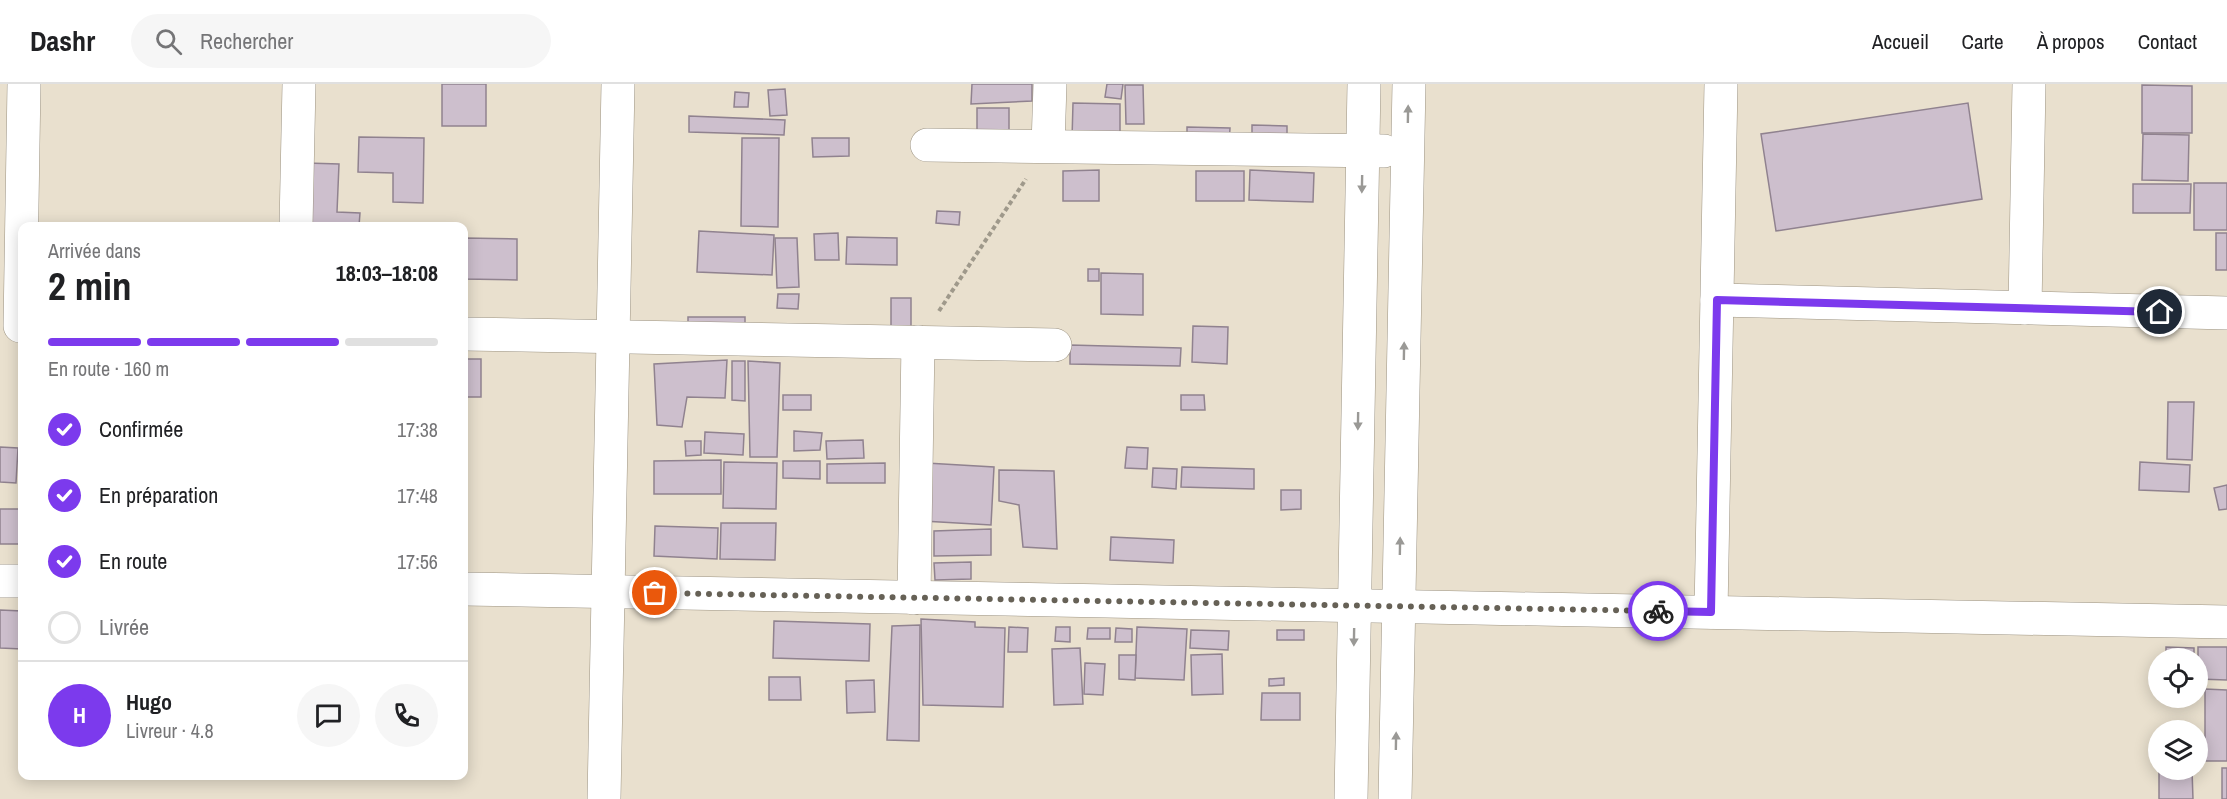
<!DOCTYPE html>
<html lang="fr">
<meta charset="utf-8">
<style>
body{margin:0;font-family:"Archivo Narrow",sans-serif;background:#f6f6f6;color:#202124;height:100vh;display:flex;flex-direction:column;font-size:22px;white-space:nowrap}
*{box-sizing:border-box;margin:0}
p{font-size:20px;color:#757577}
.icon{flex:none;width:33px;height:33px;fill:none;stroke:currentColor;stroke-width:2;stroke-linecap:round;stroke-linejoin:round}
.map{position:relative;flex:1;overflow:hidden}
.sheet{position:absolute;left:18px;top:138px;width:450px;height:558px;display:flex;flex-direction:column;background:#fff;border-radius:12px;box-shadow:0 3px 15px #0003}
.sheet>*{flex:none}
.tools{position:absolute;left:2148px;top:564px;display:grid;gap:12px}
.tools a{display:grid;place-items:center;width:60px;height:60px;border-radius:50%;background:#fff;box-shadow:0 3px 15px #0003;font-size:30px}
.pin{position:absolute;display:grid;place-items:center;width:51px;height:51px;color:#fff;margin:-26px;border:3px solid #fff;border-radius:50%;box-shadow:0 2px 6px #0007}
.courier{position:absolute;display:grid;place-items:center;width:60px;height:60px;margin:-30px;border:4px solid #7c3aed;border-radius:50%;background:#fff;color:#222;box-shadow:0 2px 8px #0007}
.head em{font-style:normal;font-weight:800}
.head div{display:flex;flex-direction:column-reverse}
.head{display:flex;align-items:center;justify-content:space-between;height:102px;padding:0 30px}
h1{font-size:39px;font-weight:800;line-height:45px}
.bar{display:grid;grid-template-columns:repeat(4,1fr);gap:9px 6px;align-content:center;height:72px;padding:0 30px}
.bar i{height:8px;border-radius:4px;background:#e0e0e0}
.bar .active{background:#7c3aed}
.bar p{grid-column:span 4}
.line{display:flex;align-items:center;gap:15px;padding:0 30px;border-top:2px solid #e0e0e0}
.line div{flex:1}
.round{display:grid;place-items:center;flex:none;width:63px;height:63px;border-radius:32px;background:#f6f6f6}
ol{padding:0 30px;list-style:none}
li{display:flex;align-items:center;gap:18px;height:66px}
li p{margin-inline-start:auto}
li .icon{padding:6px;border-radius:50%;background:#7c3aed;color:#fff;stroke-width:4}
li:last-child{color:#757577}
li i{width:33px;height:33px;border:3px solid #e0e0e0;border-radius:50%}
header{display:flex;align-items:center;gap:36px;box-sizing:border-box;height:84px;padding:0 30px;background:#fff;border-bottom:2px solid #e0e0e0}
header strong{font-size:28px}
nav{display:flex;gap:33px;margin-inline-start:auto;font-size:21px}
.search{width:420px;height:54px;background:#f6f6f6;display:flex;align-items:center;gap:15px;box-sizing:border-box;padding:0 21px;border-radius:33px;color:#757577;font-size:22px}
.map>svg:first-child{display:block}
</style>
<header>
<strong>Dashr</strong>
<div class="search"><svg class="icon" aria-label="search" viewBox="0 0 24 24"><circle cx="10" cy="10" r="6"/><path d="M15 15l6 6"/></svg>Rechercher</div>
<nav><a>Accueil</a><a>Carte</a><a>À propos</a><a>Contact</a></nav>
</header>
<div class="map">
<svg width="2227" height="715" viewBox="0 0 2227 715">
<rect width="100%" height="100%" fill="#e9e0ce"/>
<g fill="#cdbfcd" stroke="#90828f" stroke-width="1.5">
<rect x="442" y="0" width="44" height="42"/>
<polygon points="972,0 1032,0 1032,17 971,20"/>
<polygon points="1107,0 1123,0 1121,15 1105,13"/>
<polygon points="1125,1 1143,1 1144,40 1126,40"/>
<polygon points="2142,1 2192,2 2192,49 2142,49"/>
<polygon points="785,5 787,31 770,32 768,6"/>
<polygon points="735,8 749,9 748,23 734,23"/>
<polygon points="1073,19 1120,20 1120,56 1072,55"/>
<polygon points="1968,19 1982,115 1776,147 1761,50"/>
<rect x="977" y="24" width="32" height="29"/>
<polygon points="689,32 785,36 784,51 689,48"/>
<polygon points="1252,41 1287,42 1287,61 1252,60"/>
<polygon points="1187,43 1230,44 1229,60 1187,59"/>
<polygon points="2143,50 2189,51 2188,97 2142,96"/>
<polygon points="359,53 424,54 423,119 393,118 393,89 358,88"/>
<polygon points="742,54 779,54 778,143 741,142"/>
<polygon points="812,54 849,54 849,72 813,73"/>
<polygon points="306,79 339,80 337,128 360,129 359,142 304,142"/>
<polygon points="1099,86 1099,117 1063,117 1063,87"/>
<polygon points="1250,86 1314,89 1313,118 1249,116"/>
<rect x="1196" y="87" width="48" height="30"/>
<rect x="2194" y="99" width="33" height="47"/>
<polygon points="2133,100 2191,100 2190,129 2133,129"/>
<polygon points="937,127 960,128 959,141 936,139"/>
<polygon points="699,147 774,151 772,191 697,188"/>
<polygon points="838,149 839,176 815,176 814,150"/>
<rect x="2216" y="149" width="11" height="37"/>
<polygon points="847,153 897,154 897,181 846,180"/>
<polygon points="464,154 517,155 517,196 464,195"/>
<polygon points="775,154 797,154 799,203 777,204"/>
<rect x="1088" y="185" width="11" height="12"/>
<polygon points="1101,189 1143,190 1143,231 1101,230"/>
<polygon points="778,210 799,210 798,225 777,224"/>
<rect x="891" y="214" width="20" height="35"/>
<rect x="688" y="233" width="57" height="15"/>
<polygon points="1193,242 1228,243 1227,280 1192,278"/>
<polygon points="1070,261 1181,264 1180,282 1070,280"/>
<rect x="464" y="275" width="17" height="38"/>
<polygon points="727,276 725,314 687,313 682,343 657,341 654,280"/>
<polygon points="732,277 745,277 745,317 732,316"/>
<polygon points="748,277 780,279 777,373 750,373"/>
<rect x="783" y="311" width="28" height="15"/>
<polygon points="1181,311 1204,311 1205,326 1181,326"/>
<polygon points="2168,318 2194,318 2192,376 2167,375"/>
<polygon points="794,347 822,349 820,366 794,367"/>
<polygon points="705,348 744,350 743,371 704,369"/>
<polygon points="863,356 864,374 827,375 826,357"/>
<polygon points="685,357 701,357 701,371 686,372"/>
<polygon points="0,363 18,364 16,399 0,398"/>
<polygon points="1127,363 1148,364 1147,385 1125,384"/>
<polygon points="721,376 721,410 654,410 654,377"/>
<polygon points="783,377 820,377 820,395 783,394"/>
<polygon points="724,378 777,379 776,425 723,424"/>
<polygon points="2140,378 2190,381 2189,408 2139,406"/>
<polygon points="885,379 885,399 827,399 827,380"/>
<polygon points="926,379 994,383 991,441 923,437"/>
<polygon points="1182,383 1254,385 1254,405 1181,403"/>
<polygon points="1153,384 1177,385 1176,405 1152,403"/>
<polygon points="999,386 1054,387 1057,465 1023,463 1019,421 999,417"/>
<polygon points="2227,401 2227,425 2219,426 2214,404"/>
<polygon points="1281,406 1301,406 1301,425 1281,426"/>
<polygon points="0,425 20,425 19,460 0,460"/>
<polygon points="721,439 776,439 775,476 720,475"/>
<polygon points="655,442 718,444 717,475 654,472"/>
<polygon points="991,445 991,471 934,472 934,447"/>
<polygon points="1111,453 1174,456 1173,479 1110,476"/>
<polygon points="971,478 971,495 935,496 934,479"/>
<polygon points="0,526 22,527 22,565 0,564"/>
<polygon points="921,535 975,538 975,543 1005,544 1003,623 923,621"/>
<polygon points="774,537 870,540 869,577 773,574"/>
<polygon points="920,541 919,657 887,656 892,542"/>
<polygon points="1009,543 1028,544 1027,568 1008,568"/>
<polygon points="1056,543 1070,543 1070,558 1055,557"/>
<polygon points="1137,543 1187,545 1184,596 1135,594"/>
<polygon points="1088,544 1110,544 1110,555 1087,555"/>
<polygon points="1116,544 1132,545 1132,558 1115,558"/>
<polygon points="1191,546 1229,547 1228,566 1190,564"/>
<rect x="1277" y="546" width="27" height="10"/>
<polygon points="2166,563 2194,564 2194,574 2166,574"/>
<polygon points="2198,563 2227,563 2227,596 2198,595"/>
<polygon points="1080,564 1083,620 1054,621 1052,565"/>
<polygon points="1222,570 1223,610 1192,611 1191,571"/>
<polygon points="1119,571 1136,571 1135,596 1119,595"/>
<polygon points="1085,579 1105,580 1103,611 1084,610"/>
<polygon points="769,593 800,593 801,616 769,616"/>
<polygon points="1284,594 1284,601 1269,602 1269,595"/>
<polygon points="874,596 875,628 847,629 846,597"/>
<polygon points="2205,605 2227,606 2227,677 2205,677"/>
<polygon points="1262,609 1300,609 1300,636 1261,636"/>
<rect x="2222" y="684" width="5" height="31"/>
<polygon points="2159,686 2192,686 2193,715 2159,715"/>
</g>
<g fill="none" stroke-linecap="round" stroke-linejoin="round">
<defs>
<g id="minor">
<polyline points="927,61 1384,67"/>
<polyline points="1048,62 1050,0"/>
<polyline points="296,142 299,0"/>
<polyline points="1717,216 2227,229"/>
<polyline points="2025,224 2029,0"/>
<polyline points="20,242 24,0"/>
<polyline points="464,250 1055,261"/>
<polyline points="0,497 22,497"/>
<polyline points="464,505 2227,538"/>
<polyline points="914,514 918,258"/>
<polyline points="1711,528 1721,0"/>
<polyline points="604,715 618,0"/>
<polyline points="1351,715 1364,0"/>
<polyline points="1395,715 1409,0"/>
</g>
</defs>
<use href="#minor" stroke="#9c9382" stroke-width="34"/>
<polyline stroke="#9f998b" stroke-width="4" stroke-dasharray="4.5 3" stroke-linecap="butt" points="939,227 1026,95"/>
<use href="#minor" stroke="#fff" stroke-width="33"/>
</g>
<defs><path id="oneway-solid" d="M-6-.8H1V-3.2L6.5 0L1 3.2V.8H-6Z" transform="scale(1.5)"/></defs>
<g fill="#9a9996">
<use href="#oneway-solid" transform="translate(1408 30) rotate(-89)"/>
<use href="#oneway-solid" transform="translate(1362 100) rotate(91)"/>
<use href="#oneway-solid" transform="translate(1404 267) rotate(-89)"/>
<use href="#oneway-solid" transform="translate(1358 337) rotate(91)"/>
<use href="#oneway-solid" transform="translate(1400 462) rotate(-89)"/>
<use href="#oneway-solid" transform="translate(1354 553) rotate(91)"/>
<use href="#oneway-solid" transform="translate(1396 657) rotate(-89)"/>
</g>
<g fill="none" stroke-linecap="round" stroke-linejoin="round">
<polyline stroke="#666156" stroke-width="6" stroke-dasharray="0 10.8" points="655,509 1658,527"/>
<polyline stroke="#7c3aed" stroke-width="8" points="1658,527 1711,528 1717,216 2160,228"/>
</g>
</svg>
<div class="tools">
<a><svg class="icon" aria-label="locate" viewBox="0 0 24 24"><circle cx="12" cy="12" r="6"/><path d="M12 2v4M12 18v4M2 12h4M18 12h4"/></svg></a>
<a><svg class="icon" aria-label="layers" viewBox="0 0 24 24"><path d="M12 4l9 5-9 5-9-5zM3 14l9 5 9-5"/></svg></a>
</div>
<div class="pin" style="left:655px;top:509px;background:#ea580c"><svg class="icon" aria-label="bag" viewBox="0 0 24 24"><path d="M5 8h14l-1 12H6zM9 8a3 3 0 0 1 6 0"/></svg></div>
<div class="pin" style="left:2160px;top:228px;background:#1f2937"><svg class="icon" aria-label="home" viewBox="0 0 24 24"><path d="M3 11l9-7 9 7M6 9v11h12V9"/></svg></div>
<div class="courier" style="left:1658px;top:527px"><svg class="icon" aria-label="bike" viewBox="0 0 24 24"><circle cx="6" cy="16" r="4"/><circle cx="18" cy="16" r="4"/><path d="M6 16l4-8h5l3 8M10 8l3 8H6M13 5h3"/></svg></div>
<section class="sheet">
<div class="head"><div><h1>2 min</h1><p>Arrivée dans</p></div><em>18:03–18:08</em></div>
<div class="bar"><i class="active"></i><i class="active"></i><i class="active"></i><i></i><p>En route · 160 m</p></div>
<ol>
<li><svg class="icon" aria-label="check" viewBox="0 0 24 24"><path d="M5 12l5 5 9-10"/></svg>Confirmée<p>17:38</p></li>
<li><svg class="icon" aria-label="check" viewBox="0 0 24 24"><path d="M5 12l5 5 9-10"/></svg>En préparation<p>17:48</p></li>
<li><svg class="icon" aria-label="check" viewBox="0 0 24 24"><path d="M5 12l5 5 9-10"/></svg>En route<p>17:56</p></li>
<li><i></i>Livrée</li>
</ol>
<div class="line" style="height:108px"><b class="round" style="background:#7c3aed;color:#fff">H</b><div><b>Hugo</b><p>Livreur · 4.8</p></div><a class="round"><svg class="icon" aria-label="chat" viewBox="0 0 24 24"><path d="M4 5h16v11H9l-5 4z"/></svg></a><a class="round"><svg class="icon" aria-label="phone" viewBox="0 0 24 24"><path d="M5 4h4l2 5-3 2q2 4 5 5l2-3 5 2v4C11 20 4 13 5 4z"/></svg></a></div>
</section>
</div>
